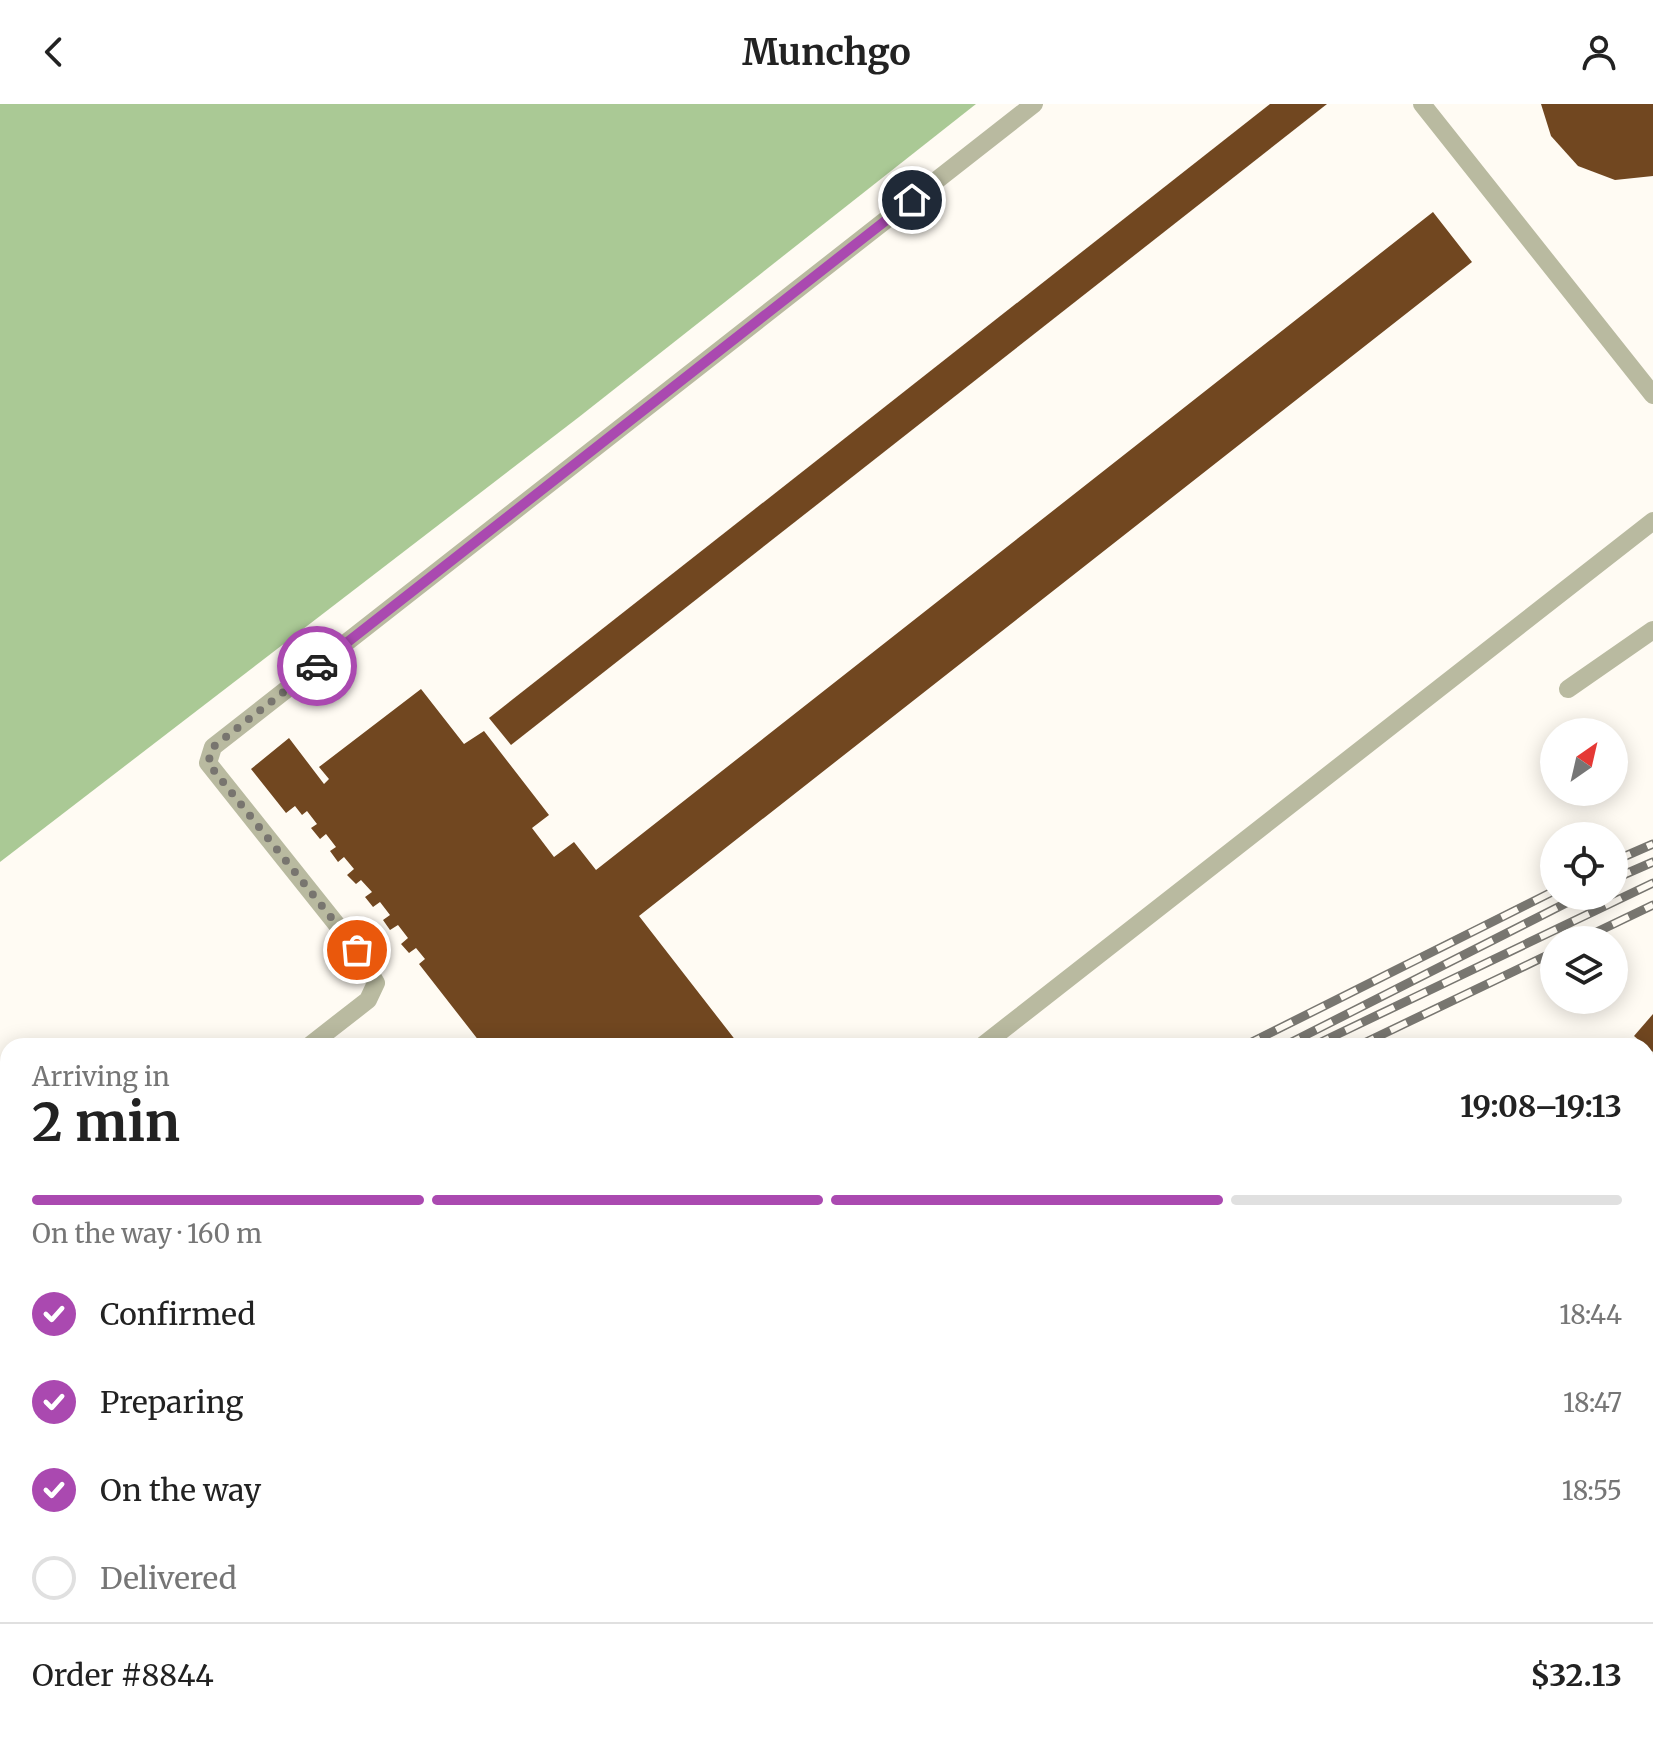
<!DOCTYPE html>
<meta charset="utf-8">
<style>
body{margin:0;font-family:Merriweather,serif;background:#f2f2f2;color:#222;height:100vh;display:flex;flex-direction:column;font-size:30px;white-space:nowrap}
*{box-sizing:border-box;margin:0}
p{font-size:26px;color:#767676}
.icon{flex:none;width:44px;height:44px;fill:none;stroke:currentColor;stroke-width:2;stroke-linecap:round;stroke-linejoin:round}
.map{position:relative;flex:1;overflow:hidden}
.details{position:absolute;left:0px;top:934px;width:1654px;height:704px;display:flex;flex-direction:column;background:#fff;border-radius:24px 24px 0 0;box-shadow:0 4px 20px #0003}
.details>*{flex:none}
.needle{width:52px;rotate:34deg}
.controls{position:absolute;left:1540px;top:614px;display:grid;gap:16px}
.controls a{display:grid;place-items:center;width:88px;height:88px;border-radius:50%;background:#fff;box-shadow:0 4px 20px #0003;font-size:40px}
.pin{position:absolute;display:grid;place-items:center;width:68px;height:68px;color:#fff;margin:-34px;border:4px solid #fff;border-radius:50%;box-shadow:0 2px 8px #0007}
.courier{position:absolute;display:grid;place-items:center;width:80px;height:80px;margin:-40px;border:6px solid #aa49b0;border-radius:50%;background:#fff;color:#222;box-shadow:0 2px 10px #0007}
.head em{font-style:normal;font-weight:700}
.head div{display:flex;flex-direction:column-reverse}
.head{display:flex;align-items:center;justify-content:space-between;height:136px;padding:0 32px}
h1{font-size:52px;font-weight:700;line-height:60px}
.bar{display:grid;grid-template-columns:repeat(4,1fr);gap:12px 8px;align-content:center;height:96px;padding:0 32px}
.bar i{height:10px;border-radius:6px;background:#e0e0e0}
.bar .selected{background:#aa49b0}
.bar p{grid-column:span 4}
.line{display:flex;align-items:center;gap:20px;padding:0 32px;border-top:2px solid #e0e0e0}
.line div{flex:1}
ol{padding:0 32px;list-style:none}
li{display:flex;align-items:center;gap:24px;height:88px}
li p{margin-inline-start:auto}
li .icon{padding:8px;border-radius:50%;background:#aa49b0;color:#fff;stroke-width:4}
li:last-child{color:#767676}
li i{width:44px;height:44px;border:4px solid #e0e0e0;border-radius:50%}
header{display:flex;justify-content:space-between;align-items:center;height:104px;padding:0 32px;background:#fff;font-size:36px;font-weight:700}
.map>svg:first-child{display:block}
</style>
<header><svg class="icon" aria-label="back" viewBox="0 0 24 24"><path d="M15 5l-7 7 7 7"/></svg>Munchgo<svg class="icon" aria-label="person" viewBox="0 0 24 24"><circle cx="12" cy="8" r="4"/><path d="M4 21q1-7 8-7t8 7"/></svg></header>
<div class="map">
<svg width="1653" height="1638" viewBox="0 0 1653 1638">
<rect width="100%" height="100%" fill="#fffbf3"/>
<polygon fill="#e3a592" points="283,1630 517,1630 522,1638 273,1638"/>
<polygon fill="#aac995" points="0,0 976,0 579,313 0,758"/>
<g fill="#714720">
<polygon points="1270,0 1327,0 511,641 489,614"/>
<polygon points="1541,0 1653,0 1653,72 1615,76 1578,62 1551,32"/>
<polygon points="1433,108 1472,158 639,812 740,942 483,942 419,860 425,855 416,844 409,849 401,840 408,834 398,821 390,826 383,816 390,811 380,798 373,803 365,793 372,788 361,776 356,780 347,771 354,765 344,753 338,758 330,747 336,743 326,730 320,735 311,724 317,720 307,707 302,711 295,702 286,709 251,665 289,634 324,680 329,675 319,663 421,585 464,640 484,627 549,711 532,724 554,753 574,738 596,766"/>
<polygon points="1653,910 1653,948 1634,932"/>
<polygon points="8,1188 8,1245 0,1234 0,1194"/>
<polygon points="1653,1277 1653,1353 1646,1357 1646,1281"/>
<polygon points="877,1630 941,1630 945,1636 882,1638"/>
<polygon points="1014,1630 1036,1630 1042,1638 1002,1638"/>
<polygon points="1084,1630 1112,1630 1103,1638 1081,1638 1086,1633"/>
</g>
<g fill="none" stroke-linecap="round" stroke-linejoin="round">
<g stroke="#b4b1aa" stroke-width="5" stroke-dasharray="4 6" stroke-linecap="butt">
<polyline points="562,1630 568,1638"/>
<polyline points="651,1630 655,1636"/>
</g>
<g stroke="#b9baa0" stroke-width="18">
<polyline points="1422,0 1653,291"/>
<polyline points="1568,585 1653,526"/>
<polyline points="309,942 368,896 376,879 357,846 208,659 213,643 1034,0"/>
<polyline points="982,942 1653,417"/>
<polyline points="0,1343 8,1337"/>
<polyline points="0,1466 8,1459"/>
<polyline points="1,1638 12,1630"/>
<polyline points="307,1638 320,1630"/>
</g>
<g stroke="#b9baa0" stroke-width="36">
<polyline points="1646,1509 1653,1512"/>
<polyline points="489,1630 494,1638"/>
<polyline points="820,1630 825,1638"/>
<polyline points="1259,1630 1266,1638"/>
</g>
<g stroke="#b9baa0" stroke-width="44">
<polyline points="1646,1195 1653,1192"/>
<polyline points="705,1638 716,1630"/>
</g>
<defs>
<g id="rail">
<polyline points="1614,757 1653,740"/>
<polyline points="1614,775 1653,758"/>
<polyline points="1580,836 1653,801"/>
<polyline points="1244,942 1554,787"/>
<polyline points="1284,942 1580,792"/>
<polyline points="1313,942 1653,779"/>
<polyline points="1358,942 1554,848"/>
<polyline points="131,1638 141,1630"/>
<polyline points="162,1638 173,1630"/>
<polyline points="193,1638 203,1630"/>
<polyline points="225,1638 235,1630"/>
</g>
</defs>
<use href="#rail" stroke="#787670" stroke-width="9"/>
<use href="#rail" stroke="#fffbf3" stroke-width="6" stroke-dasharray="18" stroke-linecap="butt"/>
</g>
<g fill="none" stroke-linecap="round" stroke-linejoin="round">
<polyline stroke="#78756f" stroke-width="8" stroke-dasharray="0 14.4" points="317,562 213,643 208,659 357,846"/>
<polyline stroke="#aa49b0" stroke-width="10" points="317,562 912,96"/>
</g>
</svg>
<div class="controls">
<a><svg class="needle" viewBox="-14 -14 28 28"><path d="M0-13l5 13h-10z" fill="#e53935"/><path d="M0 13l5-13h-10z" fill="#767676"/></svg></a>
<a><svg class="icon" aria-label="locate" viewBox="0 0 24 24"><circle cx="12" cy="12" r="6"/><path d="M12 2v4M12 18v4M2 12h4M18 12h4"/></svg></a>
<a><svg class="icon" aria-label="layers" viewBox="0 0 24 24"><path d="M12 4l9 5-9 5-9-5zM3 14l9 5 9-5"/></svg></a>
</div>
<div class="pin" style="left:357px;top:846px;background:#ea580c"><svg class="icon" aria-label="bag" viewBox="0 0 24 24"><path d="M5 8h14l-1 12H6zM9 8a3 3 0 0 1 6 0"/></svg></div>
<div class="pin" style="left:912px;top:96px;background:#1f2937"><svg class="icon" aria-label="home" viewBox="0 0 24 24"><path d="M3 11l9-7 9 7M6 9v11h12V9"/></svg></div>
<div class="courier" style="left:317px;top:562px"><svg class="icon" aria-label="car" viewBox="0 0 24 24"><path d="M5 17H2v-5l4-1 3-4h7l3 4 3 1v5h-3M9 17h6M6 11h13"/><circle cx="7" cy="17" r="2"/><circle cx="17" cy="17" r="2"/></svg></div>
<section class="details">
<div class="head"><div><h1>2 min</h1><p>Arriving in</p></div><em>19:08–19:13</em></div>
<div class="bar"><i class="selected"></i><i class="selected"></i><i class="selected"></i><i></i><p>On the way · 160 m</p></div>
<ol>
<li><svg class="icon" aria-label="check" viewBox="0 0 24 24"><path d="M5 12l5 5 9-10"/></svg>Confirmed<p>18:44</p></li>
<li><svg class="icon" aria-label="check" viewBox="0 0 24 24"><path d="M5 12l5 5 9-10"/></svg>Preparing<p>18:47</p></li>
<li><svg class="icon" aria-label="check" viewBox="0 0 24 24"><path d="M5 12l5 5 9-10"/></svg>On the way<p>18:55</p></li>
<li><i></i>Delivered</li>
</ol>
<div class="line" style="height:104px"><div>Order #8844</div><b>$32.13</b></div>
</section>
</div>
